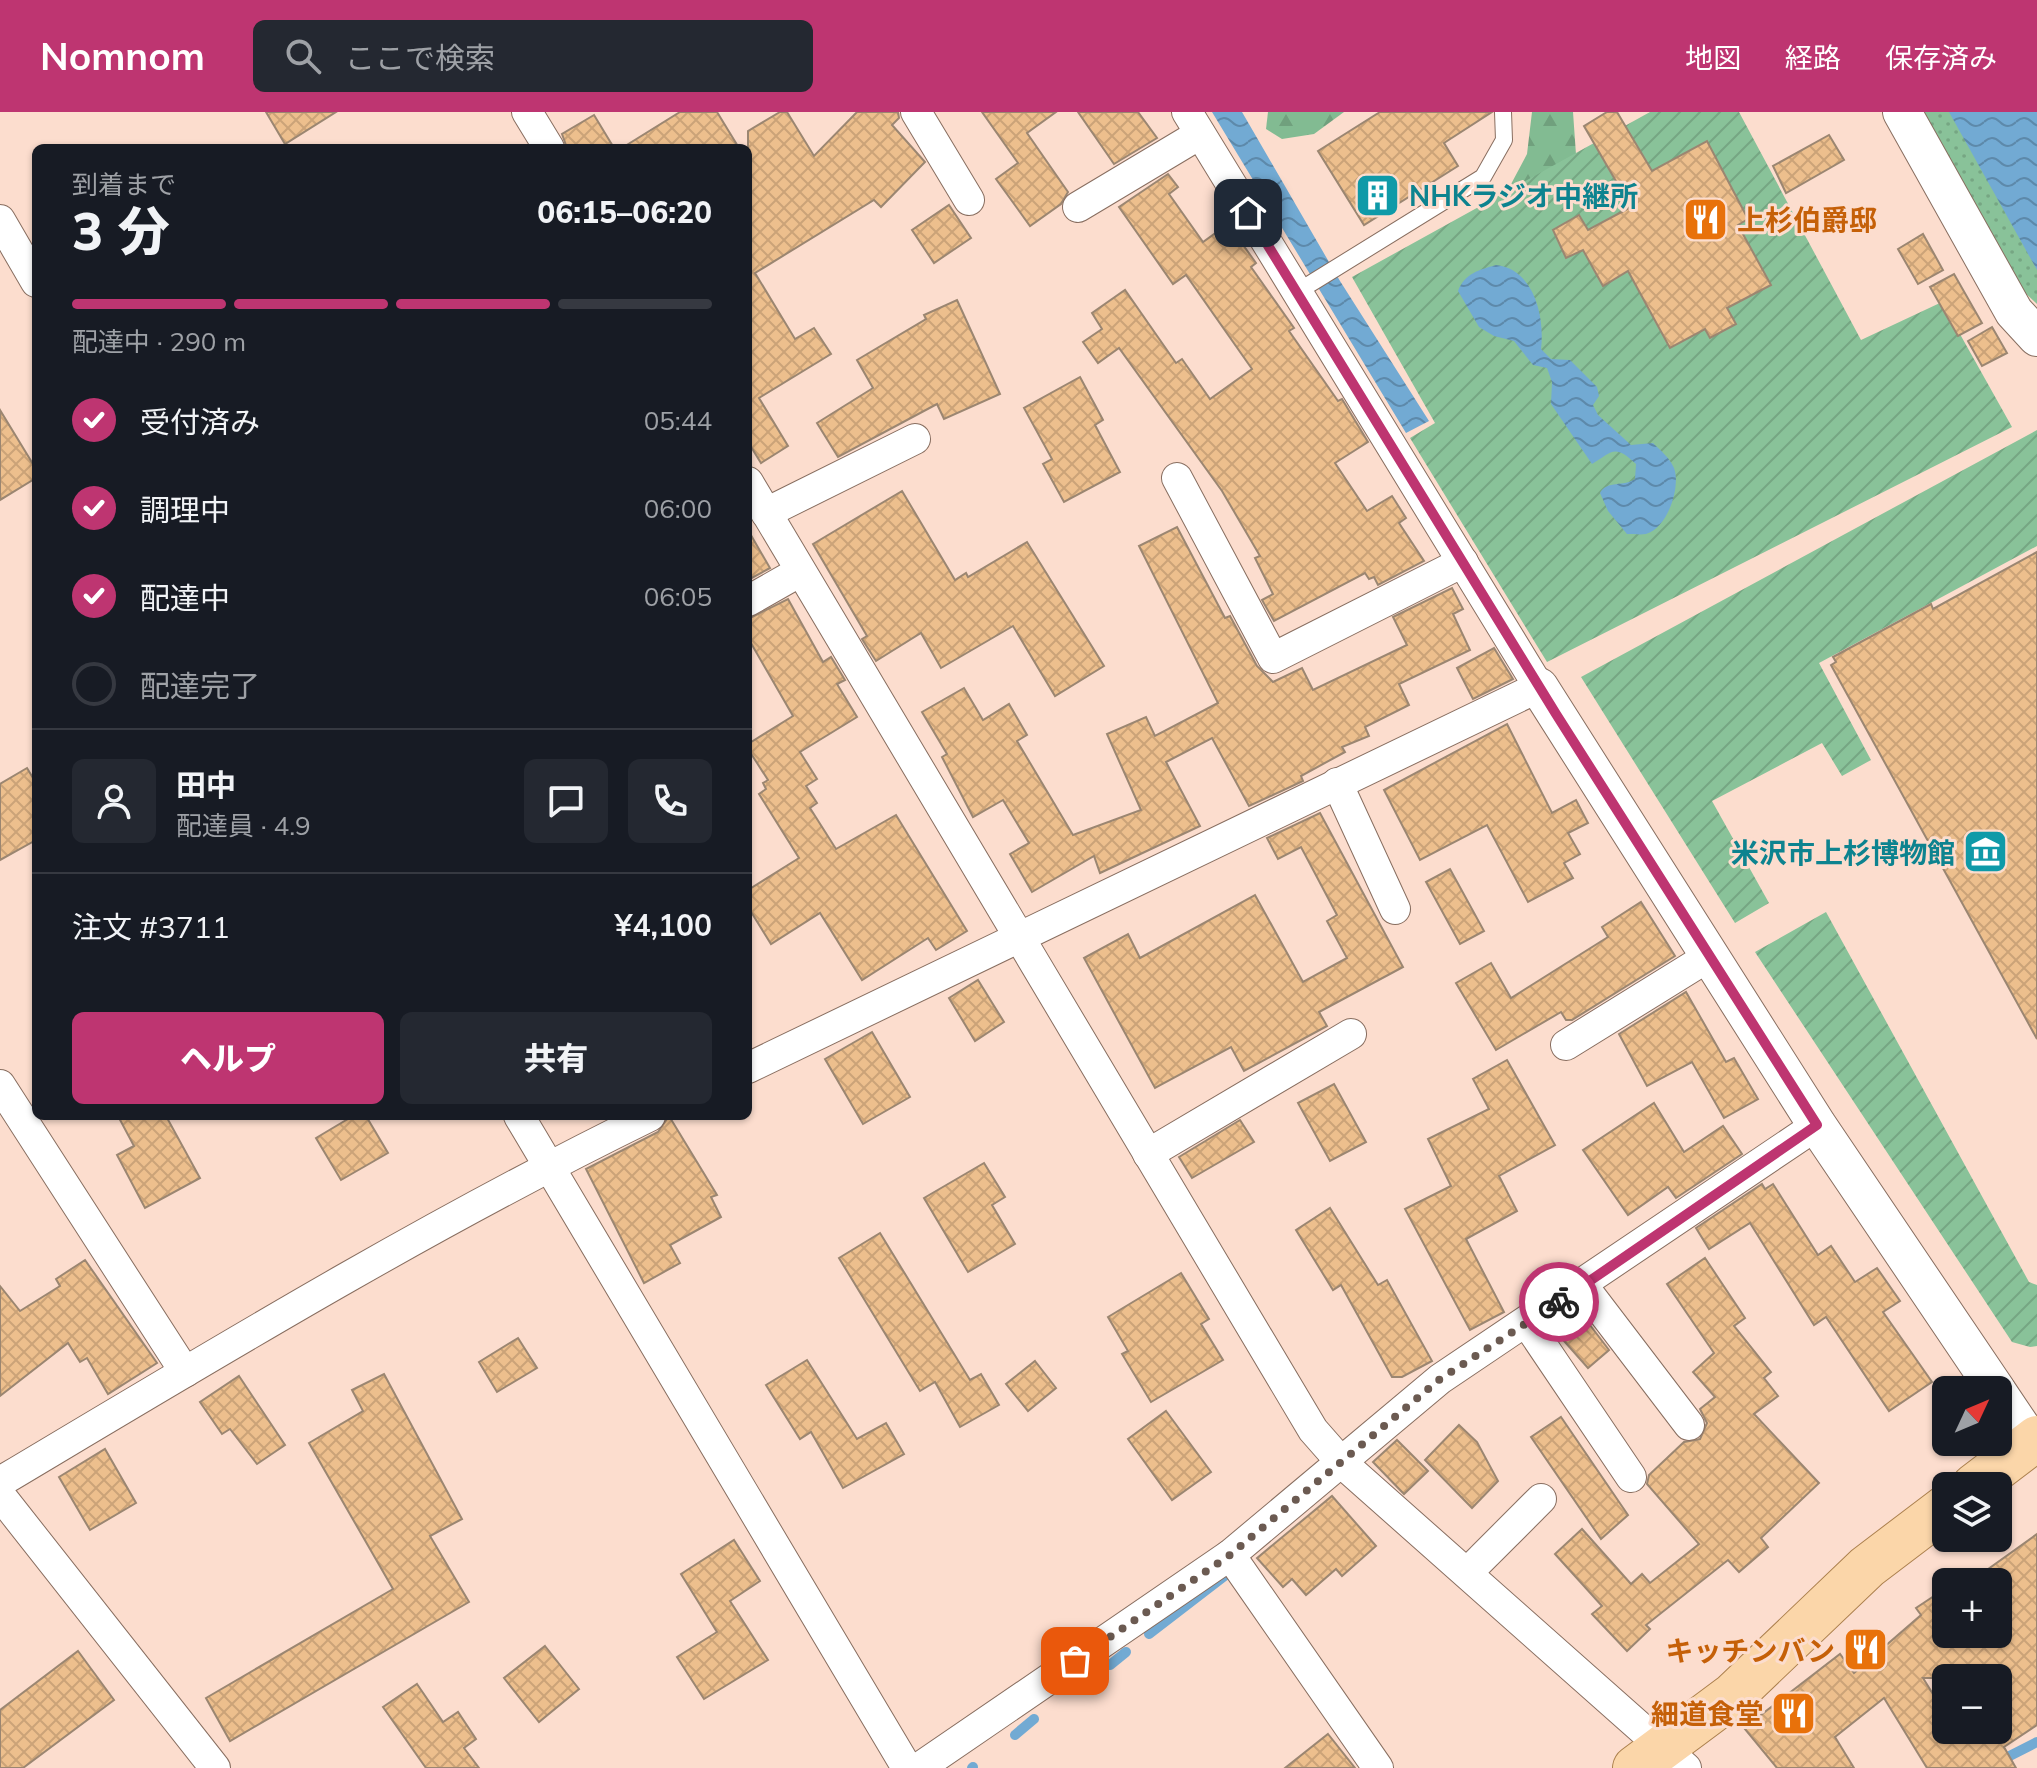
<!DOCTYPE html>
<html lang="ja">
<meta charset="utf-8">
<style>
body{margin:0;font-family:Mulish,"Noto Sans JP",sans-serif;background:#242831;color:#f1f3f6;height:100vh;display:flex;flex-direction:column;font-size:30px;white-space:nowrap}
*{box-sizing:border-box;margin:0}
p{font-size:26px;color:#9ea1a6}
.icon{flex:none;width:44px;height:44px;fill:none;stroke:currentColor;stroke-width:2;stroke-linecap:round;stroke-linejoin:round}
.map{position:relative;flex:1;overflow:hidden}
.sheet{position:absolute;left:32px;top:32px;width:720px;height:976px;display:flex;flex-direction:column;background:#171b24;border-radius:12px;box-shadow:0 2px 6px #0004}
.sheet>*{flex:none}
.needle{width:52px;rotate:46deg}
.controls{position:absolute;left:1932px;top:1264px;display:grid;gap:16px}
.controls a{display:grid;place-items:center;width:80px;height:80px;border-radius:12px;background:#171b24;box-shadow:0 2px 6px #0004;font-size:40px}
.pin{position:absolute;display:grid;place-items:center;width:68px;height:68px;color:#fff;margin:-34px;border-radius:16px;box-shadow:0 4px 12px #0006}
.courier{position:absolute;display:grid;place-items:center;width:80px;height:80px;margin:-40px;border:6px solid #be3571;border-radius:50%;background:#fff;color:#222;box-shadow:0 2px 10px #0007}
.headline em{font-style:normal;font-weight:800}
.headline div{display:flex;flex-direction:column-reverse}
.headline{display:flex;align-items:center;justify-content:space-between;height:136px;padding:0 40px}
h1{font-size:52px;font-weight:800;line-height:60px}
.bar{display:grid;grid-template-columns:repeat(4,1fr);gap:12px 8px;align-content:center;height:96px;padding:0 40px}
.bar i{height:10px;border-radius:6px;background:#363941}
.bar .selected{background:#be3571}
.bar p{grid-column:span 4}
.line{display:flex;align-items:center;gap:20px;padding:0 40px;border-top:2px solid #363941}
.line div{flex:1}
.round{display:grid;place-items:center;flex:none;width:84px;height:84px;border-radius:12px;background:#242831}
ol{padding:0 40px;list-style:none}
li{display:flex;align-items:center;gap:24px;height:88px}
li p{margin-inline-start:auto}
li .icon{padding:8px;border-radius:50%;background:#be3571;color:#fff;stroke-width:4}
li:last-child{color:#9ea1a6}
li i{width:44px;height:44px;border:4px solid #363941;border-radius:50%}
.primary-button{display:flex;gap:16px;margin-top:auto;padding:16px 40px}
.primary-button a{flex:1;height:92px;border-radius:12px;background:#be3571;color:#fff;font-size:32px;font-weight:800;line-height:92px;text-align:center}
.primary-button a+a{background:#242831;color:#f1f3f6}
header{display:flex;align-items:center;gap:48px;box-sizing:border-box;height:112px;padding:0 40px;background:#be3571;color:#fff}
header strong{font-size:38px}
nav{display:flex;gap:44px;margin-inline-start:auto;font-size:28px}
.search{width:560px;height:72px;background:#242831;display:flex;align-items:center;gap:20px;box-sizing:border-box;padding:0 28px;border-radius:12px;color:#9ea1a6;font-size:30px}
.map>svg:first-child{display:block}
</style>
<header>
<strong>Nomnom</strong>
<div class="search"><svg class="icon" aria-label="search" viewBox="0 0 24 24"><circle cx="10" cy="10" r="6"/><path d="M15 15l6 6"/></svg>ここで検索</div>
<nav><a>地図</a><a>経路</a><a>保存済み</a></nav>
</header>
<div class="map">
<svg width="2037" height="1656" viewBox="0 0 2037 1656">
<defs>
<pattern id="grass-dots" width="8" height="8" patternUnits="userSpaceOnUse" patternTransform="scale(2)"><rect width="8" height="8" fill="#89c299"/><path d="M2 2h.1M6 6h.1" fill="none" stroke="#76a683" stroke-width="1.8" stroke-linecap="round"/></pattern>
<pattern id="forest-firs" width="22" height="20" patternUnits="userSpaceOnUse" patternTransform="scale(2)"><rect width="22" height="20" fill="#82bb92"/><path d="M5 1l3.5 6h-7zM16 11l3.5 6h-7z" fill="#70a07d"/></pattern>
<pattern id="garden-furrows" width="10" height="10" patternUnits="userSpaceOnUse" patternTransform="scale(2)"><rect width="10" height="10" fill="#89c299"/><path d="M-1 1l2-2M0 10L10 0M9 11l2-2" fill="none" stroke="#76a683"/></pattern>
<pattern id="water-waves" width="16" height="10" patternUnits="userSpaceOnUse" patternTransform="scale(2)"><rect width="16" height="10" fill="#72aad3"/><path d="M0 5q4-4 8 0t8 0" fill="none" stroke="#5d89aa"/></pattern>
<pattern id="building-cross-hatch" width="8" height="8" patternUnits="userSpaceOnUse" patternTransform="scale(2)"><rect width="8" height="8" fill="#edbf8d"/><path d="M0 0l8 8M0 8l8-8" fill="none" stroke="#cba378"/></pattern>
</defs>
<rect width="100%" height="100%" fill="#fcddce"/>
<polygon fill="url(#grass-dots)" points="1921,0 2037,0 2037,192 2020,176"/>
<g fill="url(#forest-firs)">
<polygon points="1268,0 1344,0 1314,22 1282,27 1266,17"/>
<polygon points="1532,0 1573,0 1578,71 1477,98 1510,74 1527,42"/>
</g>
<g fill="url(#garden-furrows)">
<polygon points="1650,0 1739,0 1861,228 1942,190 2012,315 1547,550 1410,326 1435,311 1352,165"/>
<polygon points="2037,318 2037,434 1819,551 1871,648 1842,664 1822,631 1712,689 1769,791 1735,811 1581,565"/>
<polygon points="1826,800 2029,1170 2037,1173 2037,1234 2030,1235 2012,1230 1755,840"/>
</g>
<g fill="url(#water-waves)">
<polygon points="1212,0 1242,0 1340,169 1429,309 1406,321"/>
<polygon points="1949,0 2037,0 2037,158"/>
<path d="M 1496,153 C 1534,157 1545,205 1541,237 L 1551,247 L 1570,248 L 1597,275 L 1599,284 L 1593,293 L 1598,303 L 1631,333 L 1653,331 C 1661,339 1669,345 1674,356 C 1681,374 1668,416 1646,422 C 1641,423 1633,422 1627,422 L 1608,399 L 1600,381 C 1607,368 1624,375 1635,367 L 1636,352 C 1614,331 1612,340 1592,352 L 1551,292 L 1552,270 L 1547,256 L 1533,253 L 1514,229 L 1494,224 L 1479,215 L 1458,179 C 1465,161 1479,158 1496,153 Z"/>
</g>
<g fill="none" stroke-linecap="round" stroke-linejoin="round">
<g stroke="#72aad3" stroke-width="10">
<polyline points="1149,1522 1227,1462"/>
<polyline points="1110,1553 1126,1540"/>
<polyline points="1015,1623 1034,1607"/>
<polyline points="972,1656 973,1655"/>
<polyline points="1986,1656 2037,1630"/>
</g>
</g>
<g fill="url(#building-cross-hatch)" stroke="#9b8671" stroke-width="2" fill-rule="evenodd">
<polygon points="266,0 336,0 285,32"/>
<polygon points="680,0 717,0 739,36 622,36"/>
<polygon points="780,0 787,0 814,44 857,0 898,0 899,6 892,13 925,50 881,95 874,88 755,161 795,227 814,216 831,242 759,286 788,334 761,351 748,330 748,19"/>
<polygon points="982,0 1056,0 1027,21 1068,80 1061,92 1030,114 996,67 1018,51"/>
<polygon points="1078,0 1138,0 1157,26 1114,52"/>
<polygon points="1380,0 1492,0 1444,31 1458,54 1364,113 1318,39"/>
<polygon points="1607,0 1617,0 1652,59 1707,29 1748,107 1738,113 1771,173 1727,196 1736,212 1710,226 1705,217 1670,236 1628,159 1603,174 1583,138 1566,146 1553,118 1579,103 1588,118 1631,95 1584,14"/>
<polygon points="594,3 614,36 567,36 562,22"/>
<polygon points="1829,23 1844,48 1786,81 1773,54"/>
<polygon points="1168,62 1178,75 1169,82 1203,130 1228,112 1256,151 1251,155 1294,216 1289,219 1338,289 1342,287 1368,330 1335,351 1367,399 1392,384 1406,406 1399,411 1424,449 1378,473 1374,465 1369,467 1365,461 1274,509 1262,488 1273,482 1255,446 1260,444 1222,379 1119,236 1098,251 1083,230 1102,217 1092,201 1125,178 1176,251 1182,247 1210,287 1252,257 1186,163 1173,172 1119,95"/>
<polygon points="949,93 971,126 934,151 912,118"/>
<polygon points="1923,122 1943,158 1918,172 1898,137"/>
<polygon points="1954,162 1982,211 1958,224 1930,175"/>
<polygon points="957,188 1000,282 944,307 937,292 838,345 817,311 873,276 857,248 926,207 924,203"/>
<polygon points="1992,215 2007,241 1982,254 1968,229"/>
<polygon points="1080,265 1103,308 1095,313 1120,360 1064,390 1043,352 1052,347 1024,296"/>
<polygon points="0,298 36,357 36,366 0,388"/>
<polygon points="902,379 955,468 966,461 968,465 1027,430 1104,554 1055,584 1013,514 941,556 921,521 876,549 862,527 867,524 813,432"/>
<polygon points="1177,415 1225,506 1230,504 1257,554 1273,570 1302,556 1313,578 1407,533 1393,505 1452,476 1463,497 1453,502 1470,538 1399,572 1409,593 1365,615 1369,624 1342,635 1345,640 1301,664 1303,669 1249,694 1212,626 1166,650 1200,714 1100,761 1094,744 1032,780 1010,742 1029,731 1003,688 973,705 942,645 947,642 922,600 964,576 983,608 1009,592 1027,623 1017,629 1073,723 1141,698 1107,622 1146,605 1155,624 1218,591 1139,434"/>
<polygon points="748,418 770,456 748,468"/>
<polygon points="2037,440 2037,927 1831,553 1836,550 1833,545 1931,492 1933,497"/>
<polygon points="788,487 823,550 831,545 845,568 837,572 857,605 800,640 817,667 806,674 817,691 810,696 836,737 896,703 967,819 936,838 928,826 862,868 820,801 771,832 748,795 748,778 799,746 759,682 766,677 763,671 768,668 748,637 748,632 793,604 748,526 748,507"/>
<polygon points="1494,536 1513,567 1473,587 1457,556"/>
<polygon points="1507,612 1552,701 1576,688 1588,711 1568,721 1580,742 1564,751 1573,766 1528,790 1487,713 1420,748 1384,678"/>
<polygon points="27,656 36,671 36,728 0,748 0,672"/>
<polygon points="1320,701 1403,855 1319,900 1327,914 1244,959 1231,935 1155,976 1084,846 1128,822 1140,846 1255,783 1303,870 1347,846 1327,809 1337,803 1301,735 1278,747 1267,726"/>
<polygon points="1450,757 1484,819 1460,832 1426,770"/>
<polygon points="1641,790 1675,844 1572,908 1566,908 1561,900 1496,938 1456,871 1491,851 1511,886 1608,825 1602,815"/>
<polygon points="978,868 1004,910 975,929 949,886"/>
<polygon points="1686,880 1726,950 1734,946 1758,987 1724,1006 1692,950 1647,974 1619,922"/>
<polygon points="872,920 910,985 863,1012 825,947"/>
<polygon points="1507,948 1555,1033 1499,1064 1517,1099 1466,1127 1504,1200 1470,1218 1405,1097 1451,1074 1428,1027 1489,997 1473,967"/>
<polygon points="1334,972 1366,1030 1330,1049 1298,991"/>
<polygon points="1654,991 1684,1040 1723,1014 1742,1042 1676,1086 1668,1075 1628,1103 1583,1038"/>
<polygon points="118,1004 166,1004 200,1066 145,1096 117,1043 134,1034"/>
<polygon points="353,1004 366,1004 388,1041 341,1068 316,1026"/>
<polygon points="669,1004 717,1083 711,1085 721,1105 670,1133 680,1151 644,1171 586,1057 658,1020"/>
<polygon points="1240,1008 1254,1030 1192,1066 1179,1045"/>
<polygon points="984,1051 1005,1085 992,1093 1015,1132 968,1160 924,1086"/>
<polygon points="1762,1072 1765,1077 1773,1072 1818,1143 1831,1134 1855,1170 1877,1156 1900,1189 1883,1200 1932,1270 1889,1299 1826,1205 1814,1213 1750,1111 1709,1137 1696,1116"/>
<polygon points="1330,1096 1378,1173 1387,1168 1432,1249 1402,1265 1392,1265 1341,1173 1333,1178 1296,1118"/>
<polygon points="880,1121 970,1268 981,1262 999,1293 960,1315 935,1270 920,1279 839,1146"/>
<polygon points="1705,1146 1745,1206 1734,1214 1771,1260 1764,1266 1778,1284 1754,1302 1819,1371 1761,1426 1768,1435 1739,1460 1728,1448 1646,1513 1650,1517 1627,1539 1592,1502 1602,1494 1555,1442 1582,1417 1631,1472 1642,1462 1650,1471 1699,1432 1647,1372 1649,1363 1684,1330 1700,1327 1707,1311 1700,1297 1715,1285 1693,1260 1714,1241 1667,1172"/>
<polygon points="85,1148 157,1251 108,1282 87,1246 80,1250 68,1231 0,1284 0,1174 20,1199 60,1174 56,1167"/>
<polygon points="1181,1161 1209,1207 1201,1212 1223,1248 1151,1290 1122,1242 1128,1239 1108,1205"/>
<polygon points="1580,1200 1609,1238 1588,1256 1557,1221"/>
<polygon points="518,1226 537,1256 497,1280 479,1250"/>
<polygon points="807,1248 857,1327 886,1311 904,1342 843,1376 811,1320 800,1327 766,1273"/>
<polygon points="1035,1249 1056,1276 1028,1299 1006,1272"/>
<polygon points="384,1262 462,1407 430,1424 469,1490 230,1629 206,1586 393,1477 309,1331 363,1299 352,1278"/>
<polygon points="239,1264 285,1333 257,1352 230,1317 222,1322 200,1290"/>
<polygon points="1166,1299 1211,1360 1172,1388 1128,1327"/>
<polygon points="1561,1305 1628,1403 1601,1427 1531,1325"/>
<polygon points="1459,1313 1477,1330 1498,1369 1472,1396 1425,1348"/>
<polygon points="1397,1328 1428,1359 1404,1382 1373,1350"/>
<polygon points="105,1337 136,1391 90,1418 59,1365"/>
<polygon points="1332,1384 1376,1434 1342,1464 1336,1457 1306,1483 1292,1467 1283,1475 1257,1446"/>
<path d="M 2037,1422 L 2037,1613 L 2004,1635 L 2016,1656 L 1927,1656 L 1884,1586 L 1835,1625 L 1854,1656 L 1777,1656 L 1744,1616 L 1840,1542 L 1854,1561 L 1921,1503 L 1916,1496 L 1946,1476 L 1946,1522 L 1998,1522 L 1998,1470 L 1970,1470 ZM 1923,1566 L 1998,1566 L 1998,1618 L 1946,1618 L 1946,1603 Z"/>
<polygon points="734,1428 760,1469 730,1489 768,1548 704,1587 677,1545 717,1520 681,1462"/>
<polygon points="545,1534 579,1577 539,1610 504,1566"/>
<polygon points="78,1539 114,1588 23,1656 0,1656 0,1598"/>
<polygon points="417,1572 443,1610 458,1600 476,1627 464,1636 479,1656 426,1656 383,1595"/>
<polygon points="1328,1622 1355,1656 1285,1656"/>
</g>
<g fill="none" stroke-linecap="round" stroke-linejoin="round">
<defs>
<polyline id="service" points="1297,180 1483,65 1504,28 1503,0"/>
<g id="minor">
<polyline points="527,0 549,36"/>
<polyline points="916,0 969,88"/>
<polyline points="1078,95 1200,22"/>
<polyline points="0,108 36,170"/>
<polyline points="1177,366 1273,546 1463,450"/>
<polyline points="748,370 1313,1318 1342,1351 1686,1656"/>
<polyline points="766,401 915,327"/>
<polyline points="748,489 799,460"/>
<polyline points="1337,671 1395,797"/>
<polyline points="1566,933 1708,845"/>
<polyline points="748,956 1539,575 1187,0"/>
<polyline points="0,973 185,1260"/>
<polyline points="519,1004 907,1656"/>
<polyline points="1148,1042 1351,922"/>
<polyline points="1583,1174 1689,1313"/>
<polyline points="1527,1211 1631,1365"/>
<path d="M 0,1370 C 213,1243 427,1113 650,1004"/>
<polyline points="0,1383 215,1656"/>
<polyline points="1230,1443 1378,1656"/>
<polyline points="1467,1461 1541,1387"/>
<polyline points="919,1656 1230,1443 1440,1267 1817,1013"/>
</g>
<g id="tertiary">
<polyline points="1902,0 2014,200 2037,225"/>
<polyline points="1539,575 1817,1013 1996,1278"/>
<polyline points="1998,1281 2031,1330"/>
</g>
<g id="primary">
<polyline points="1974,1374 2037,1326"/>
<polyline points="1635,1656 1733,1583 1867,1455 1946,1395"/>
</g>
</defs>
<use href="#service" stroke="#886e60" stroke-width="18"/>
<use href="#minor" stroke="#886e60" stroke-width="32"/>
<use href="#tertiary" stroke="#886e60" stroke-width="40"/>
<use href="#primary" stroke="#ac804e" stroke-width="46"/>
<use href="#service" stroke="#fff" stroke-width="16"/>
<use href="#minor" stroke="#fff" stroke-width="30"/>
<use href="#tertiary" stroke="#fff" stroke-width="38"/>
<use href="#primary" stroke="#fbd6a9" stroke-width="44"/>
</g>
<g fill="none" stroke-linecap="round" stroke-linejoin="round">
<polyline stroke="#6b5a51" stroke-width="8" stroke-dasharray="0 14.4" points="1075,1549 1230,1443 1440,1267 1559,1190"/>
<polyline stroke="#be3571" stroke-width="10" points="1248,101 1556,602 1817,1013 1559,1190"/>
</g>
<defs>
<symbol id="building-square" viewBox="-11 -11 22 22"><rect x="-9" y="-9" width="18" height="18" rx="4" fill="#0f9aa8" stroke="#fcddce"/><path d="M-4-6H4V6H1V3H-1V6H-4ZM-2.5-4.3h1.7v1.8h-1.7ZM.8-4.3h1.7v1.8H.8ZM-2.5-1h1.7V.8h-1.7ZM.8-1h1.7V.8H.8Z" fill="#fff"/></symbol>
<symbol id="restaurant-square" viewBox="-11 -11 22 22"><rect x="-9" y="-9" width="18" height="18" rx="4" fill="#e8710a" stroke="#fcddce"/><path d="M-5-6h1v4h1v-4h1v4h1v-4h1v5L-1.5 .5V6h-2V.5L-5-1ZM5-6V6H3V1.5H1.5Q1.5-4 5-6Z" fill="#fff"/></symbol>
<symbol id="museum-square" viewBox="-11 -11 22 22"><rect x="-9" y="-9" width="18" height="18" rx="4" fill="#0f9aa8" stroke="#fcddce"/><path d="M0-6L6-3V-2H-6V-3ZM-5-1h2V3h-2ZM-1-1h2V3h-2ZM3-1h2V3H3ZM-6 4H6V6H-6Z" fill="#fff"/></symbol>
</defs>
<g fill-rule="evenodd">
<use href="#building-square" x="1352" y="58" width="51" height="51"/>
<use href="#restaurant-square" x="1680" y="82" width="51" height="51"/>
<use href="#museum-square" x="1960" y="714" width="51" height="51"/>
<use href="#restaurant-square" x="1840" y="1512" width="51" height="51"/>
<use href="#restaurant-square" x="1768" y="1576" width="51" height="51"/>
</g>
<g text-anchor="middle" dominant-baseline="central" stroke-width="6" stroke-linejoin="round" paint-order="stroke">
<g font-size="28" font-weight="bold" fill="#0d838f" stroke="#fcddce" text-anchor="start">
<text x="1409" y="83">NHKラジオ中継所</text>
<text x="1955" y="740" text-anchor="end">米沢市上杉博物館</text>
</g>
<g font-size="28" font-weight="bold" fill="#c56008" stroke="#fcddce" text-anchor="end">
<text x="1737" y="107" text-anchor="start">上杉伯爵邸</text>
<text x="1835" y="1538">キッチンバン</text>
<text x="1763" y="1601">細道食堂</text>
</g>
</g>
</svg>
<div class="controls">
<a><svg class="needle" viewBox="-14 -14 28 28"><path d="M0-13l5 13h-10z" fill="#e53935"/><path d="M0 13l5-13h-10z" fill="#9ea1a6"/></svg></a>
<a><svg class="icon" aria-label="layers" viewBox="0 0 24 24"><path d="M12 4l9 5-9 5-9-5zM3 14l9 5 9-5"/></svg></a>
<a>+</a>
<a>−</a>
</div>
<div class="pin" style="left:1075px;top:1549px;background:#ea580c"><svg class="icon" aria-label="bag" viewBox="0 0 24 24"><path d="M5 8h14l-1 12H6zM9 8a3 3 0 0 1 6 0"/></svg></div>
<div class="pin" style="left:1248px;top:101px;background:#1f2937"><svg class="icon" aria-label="home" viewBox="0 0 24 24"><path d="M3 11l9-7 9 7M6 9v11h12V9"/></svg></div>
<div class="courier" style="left:1559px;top:1190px"><svg class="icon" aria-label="bike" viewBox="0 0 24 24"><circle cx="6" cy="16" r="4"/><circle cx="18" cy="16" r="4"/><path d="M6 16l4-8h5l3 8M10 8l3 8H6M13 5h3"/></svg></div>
<section class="sheet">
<div class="headline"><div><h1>3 分</h1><p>到着まで</p></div><em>06:15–06:20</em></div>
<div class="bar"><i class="selected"></i><i class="selected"></i><i class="selected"></i><i></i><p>配達中 · 290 m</p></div>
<ol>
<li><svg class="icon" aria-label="check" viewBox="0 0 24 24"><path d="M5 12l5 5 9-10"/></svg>受付済み<p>05:44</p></li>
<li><svg class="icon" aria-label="check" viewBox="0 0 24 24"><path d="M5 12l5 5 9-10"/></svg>調理中<p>06:00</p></li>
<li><svg class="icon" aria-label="check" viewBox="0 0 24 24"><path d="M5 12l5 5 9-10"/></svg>配達中<p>06:05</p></li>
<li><i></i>配達完了</li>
</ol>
<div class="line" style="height:144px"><a class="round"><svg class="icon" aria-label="person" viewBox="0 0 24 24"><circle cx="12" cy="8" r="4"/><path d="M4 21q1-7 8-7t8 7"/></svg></a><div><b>田中</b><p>配達員 · 4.9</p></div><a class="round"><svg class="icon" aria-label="chat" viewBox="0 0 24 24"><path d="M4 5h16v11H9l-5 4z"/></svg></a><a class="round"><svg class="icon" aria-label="phone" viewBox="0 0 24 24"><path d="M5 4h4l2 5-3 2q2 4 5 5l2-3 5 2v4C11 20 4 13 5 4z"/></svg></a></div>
<div class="line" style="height:104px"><div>注文 #3711</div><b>¥4,100</b></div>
<div class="primary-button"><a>ヘルプ</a><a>共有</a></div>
</section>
</div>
